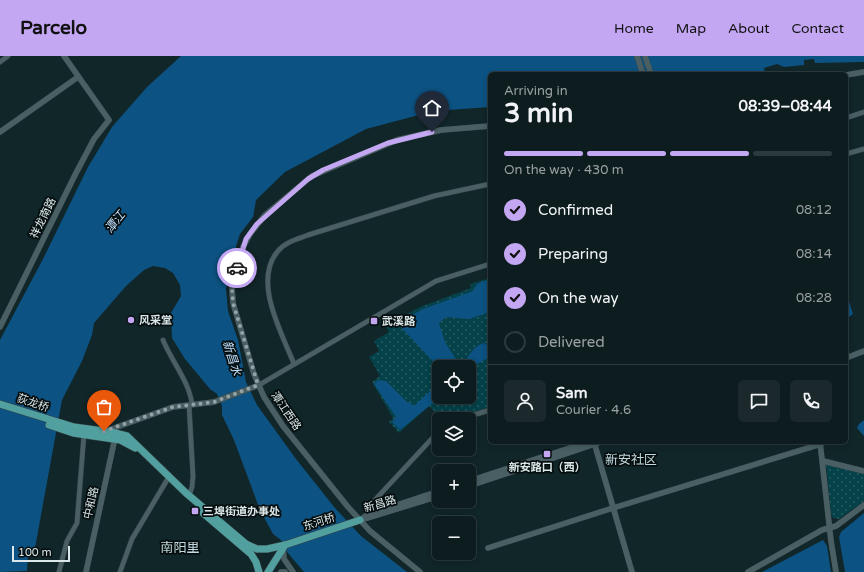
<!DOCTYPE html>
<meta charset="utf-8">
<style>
body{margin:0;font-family:"Varela Round","Noto Sans SC",sans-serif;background:#1b292c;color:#f1f3f6;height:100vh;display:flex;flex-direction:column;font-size:15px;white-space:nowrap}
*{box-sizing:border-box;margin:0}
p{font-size:13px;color:#9aa1a4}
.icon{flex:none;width:22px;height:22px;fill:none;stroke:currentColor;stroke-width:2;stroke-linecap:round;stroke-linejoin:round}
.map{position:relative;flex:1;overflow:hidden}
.drawer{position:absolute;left:488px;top:16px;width:360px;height:372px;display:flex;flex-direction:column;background:#0d1c1f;border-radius:6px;box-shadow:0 2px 6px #0003,0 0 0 1px #2d3a3d}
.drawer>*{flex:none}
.controls{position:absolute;left:432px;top:304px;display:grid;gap:8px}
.controls a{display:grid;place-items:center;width:44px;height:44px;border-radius:6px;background:#0d1c1f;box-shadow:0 2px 6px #0003,0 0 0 1px #2d3a3d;font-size:20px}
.scale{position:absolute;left:12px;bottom:10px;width:58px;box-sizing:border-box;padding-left:4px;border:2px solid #dbe7e9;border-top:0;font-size:11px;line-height:14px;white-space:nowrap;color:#dbe7e9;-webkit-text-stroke:3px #050d0e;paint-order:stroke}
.pin{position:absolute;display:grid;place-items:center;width:34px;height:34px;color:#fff;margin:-41px -17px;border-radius:50% 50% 50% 0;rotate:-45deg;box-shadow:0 0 4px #0007}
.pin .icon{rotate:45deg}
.courier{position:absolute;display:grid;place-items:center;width:40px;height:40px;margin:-20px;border:3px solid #c3a7f2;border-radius:50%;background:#fff;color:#222;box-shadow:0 1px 5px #0007}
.summary em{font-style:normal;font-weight:700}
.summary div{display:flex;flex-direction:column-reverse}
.summary{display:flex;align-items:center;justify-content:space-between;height:68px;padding:0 16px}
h1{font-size:26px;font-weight:700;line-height:30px}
.bar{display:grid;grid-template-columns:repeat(4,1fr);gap:6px 4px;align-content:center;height:48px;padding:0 16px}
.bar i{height:5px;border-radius:3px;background:#2d3a3d}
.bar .selected{background:#c3a7f2}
.bar p{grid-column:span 4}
.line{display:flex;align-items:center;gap:10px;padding:0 16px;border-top:1px solid #2d3a3d}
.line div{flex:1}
.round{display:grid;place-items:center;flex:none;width:42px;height:42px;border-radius:6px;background:#1b292c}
ol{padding:0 16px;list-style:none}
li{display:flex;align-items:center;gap:12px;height:44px}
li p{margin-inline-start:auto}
li .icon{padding:4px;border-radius:50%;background:#c3a7f2;color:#111;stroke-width:4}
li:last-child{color:#9aa1a4}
li i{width:22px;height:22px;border:2px solid #2d3a3d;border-radius:50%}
header{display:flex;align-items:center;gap:24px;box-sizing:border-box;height:56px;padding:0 20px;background:#c3a7f2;color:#111}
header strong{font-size:19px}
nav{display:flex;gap:22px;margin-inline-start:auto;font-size:14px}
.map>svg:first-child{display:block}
</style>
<header>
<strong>Parcelo</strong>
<nav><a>Home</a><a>Map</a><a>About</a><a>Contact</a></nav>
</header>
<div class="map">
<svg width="864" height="516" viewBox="0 0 864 516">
<defs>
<pattern id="park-dots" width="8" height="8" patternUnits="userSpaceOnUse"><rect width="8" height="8" fill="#044149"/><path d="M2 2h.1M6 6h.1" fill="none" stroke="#285c63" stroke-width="1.8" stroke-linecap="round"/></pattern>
</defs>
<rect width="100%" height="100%" fill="#112629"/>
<g fill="url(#park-dots)" fill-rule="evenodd">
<path d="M 490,222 L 490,351 L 449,363 L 442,363 L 429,350 L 399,377 L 389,366 L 393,362 L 372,326 L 380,320 L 369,301 L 379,295 L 374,285 L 389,276 L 386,270 L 420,251 L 471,232 L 470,228 ZM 439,311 L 469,311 L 469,341 L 439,341 Z"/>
<polygon points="826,408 864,417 864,445 839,463 833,462 831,458"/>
</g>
<g fill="#0c5282">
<polygon points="181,0 864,0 864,6 815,7 814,3 804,4 804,9 784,11 777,8 764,12 765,17 760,18 490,18 490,51 434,55 366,73 285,116 256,144 253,161 240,178 237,187 226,233 228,255 238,284 246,326 257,349 296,403 335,452 361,480 407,516 304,516 287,496 281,484 273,478 260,454 234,384 222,359 222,350 217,338 210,333 185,303 172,282 171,257 181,240 180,229 173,217 165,212 153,210 144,214 126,230 94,267 92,279 82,305 62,344 35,492 28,499 27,515 0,516 0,284 43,203 88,111 112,71 147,31"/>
<path d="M 490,223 L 490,256 L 469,263 L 446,261 L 439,267 L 445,286 L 459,308 L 463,308 C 469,300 474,289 484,287 L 488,290 L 490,288 L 490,301 L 477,308 L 469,316 L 469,311 L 439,311 L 439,313 C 433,303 400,272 398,267 L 423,253 L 473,235 L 477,228 Z"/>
<polygon points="846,236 853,258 849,261 846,260"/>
<polygon points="378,324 386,325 408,347 409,346 414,350 439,327 440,341 400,374 392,366 396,361 374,328"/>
<polygon points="864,364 864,380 857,372 859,368"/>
<polygon points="864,457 864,516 845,516 839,481 841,476"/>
<polygon points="823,484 827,490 831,516 762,516"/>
</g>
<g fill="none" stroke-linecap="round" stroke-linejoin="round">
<defs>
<g id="minor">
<polyline points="0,6 8,0"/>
<polyline points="846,62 864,56"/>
<polyline points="846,98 864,93"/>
<path d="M 163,284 C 172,306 189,325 192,348"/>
<path d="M 294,308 C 282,277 252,225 278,195 C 285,186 298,183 308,179 L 434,140 L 490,128"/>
<polyline points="259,329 436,225 490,208"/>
<polyline points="189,349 193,420 192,431 189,440"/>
<polyline points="460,363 490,354"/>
<polyline points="367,459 373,446 439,375"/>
<polyline points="59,516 67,485 77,467 84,378"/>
<polyline points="120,516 132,483 167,424"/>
</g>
<g id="tertiary">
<polyline points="637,0 643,18"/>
<polyline points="645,0 651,18"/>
<polyline points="846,19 864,16"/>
<polyline points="0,76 78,21"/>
<polyline points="0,271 75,119 94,83 109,64 64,0"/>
<polyline points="846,302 864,295"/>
<polyline points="106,375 173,351 214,346 259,329"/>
<polyline points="594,386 632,516"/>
<polyline points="820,386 831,485 836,516"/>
<polyline points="823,405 864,415"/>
<polyline points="469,425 588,386"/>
<polyline points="469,430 601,386"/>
<polyline points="364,463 439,440"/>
<polyline points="360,464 367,459 439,435"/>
<polyline points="283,492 284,503 293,516"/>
<polyline points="488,492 613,452 821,388"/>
<polyline points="86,516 115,382"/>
<polyline points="281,516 285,516"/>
<polyline points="420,516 370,475 348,451 283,370 264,341 254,318 233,247 232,232 243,191 250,178 265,159 312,120 397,84 441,74 490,70"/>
<polyline points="748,516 822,474 836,470 864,449"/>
</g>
<g id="primary">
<polyline points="0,348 74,371 111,376 127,380 186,437 246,488 257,493 267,493 285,489 360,464"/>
<polyline points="49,369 73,377 120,384 135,392"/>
<polyline points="203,457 251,498 256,506 259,516"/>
<polyline points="268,516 285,489"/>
</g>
</defs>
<use href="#minor" stroke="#354246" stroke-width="5.5"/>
<use href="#tertiary" stroke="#354246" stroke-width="6"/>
<use href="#primary" stroke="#354246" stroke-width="8"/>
<use href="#minor" stroke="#495f63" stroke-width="4.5"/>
<use href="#tertiary" stroke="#495f63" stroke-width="5.5"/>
<use href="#primary" stroke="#519f9e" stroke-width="7"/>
</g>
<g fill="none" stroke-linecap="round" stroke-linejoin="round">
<polyline stroke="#94a3a6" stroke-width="4" stroke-dasharray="0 7.2" points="104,375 173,351 214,346 258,329 233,247 232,232 237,212"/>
<polyline stroke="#c3a7f2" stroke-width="5" points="237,212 246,183 257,168 308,123 323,114 388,87 432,76"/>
</g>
<g fill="#c3a7f2" stroke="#050d0e" stroke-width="1.5">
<circle cx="131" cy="264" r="4"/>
<rect x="370" y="261" width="8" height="8" rx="2"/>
<rect x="543" y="394" width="8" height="8" rx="2"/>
<rect x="191" y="451" width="8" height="8" rx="2"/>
</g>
<g text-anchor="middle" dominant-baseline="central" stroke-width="3.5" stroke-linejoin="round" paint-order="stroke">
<g font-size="11" fill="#dbe7e9" stroke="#050d0e">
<text transform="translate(43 162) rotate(-64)">祥龙南路</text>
<text transform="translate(33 347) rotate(19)">荻龙桥</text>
<text transform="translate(286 355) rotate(56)">潭江西路</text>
<text transform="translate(91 447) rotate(-77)">中和路</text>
<text transform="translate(380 448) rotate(-16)">新昌路</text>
<text transform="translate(319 466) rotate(-18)">东河桥</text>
</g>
<g font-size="11" font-weight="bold" fill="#dbe7e9" stroke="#050d0e" text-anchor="start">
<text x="139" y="264">风采堂</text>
<text x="382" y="265">武溪路</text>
<text x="547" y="411" text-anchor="middle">新安路口（西）</text>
<text x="203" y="455">三埠街道办事处</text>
</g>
<g font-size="12" font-style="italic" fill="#c0e0fe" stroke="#050d0e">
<text transform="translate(115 166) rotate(-51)">潭江</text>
<text transform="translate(232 302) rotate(72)">新昌水</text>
</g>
<g font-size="13" fill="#c1dadf" stroke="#050d0e">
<text x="631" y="404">新安社区</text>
<text x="180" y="492">南阳里</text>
</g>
</g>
</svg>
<div class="controls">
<a><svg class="icon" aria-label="locate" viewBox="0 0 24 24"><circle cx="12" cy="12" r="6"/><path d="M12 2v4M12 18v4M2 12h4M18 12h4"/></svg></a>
<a><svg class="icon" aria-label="layers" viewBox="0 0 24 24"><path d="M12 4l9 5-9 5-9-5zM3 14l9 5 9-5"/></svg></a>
<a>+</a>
<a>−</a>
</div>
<div class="scale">100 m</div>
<div class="pin" style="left:104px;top:375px;background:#ea580c"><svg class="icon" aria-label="bag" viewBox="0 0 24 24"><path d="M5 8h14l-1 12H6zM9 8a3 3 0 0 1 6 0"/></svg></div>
<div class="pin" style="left:432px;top:76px;background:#1f2937"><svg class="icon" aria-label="home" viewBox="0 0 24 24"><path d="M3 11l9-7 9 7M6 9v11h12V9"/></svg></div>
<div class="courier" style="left:237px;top:212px"><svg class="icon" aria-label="car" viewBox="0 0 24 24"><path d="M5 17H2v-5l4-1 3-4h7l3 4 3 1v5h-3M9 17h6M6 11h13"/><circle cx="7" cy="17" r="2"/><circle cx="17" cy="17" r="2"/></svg></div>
<section class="drawer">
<div class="summary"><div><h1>3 min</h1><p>Arriving in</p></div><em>08:39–08:44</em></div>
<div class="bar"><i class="selected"></i><i class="selected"></i><i class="selected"></i><i></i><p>On the way · 430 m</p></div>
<ol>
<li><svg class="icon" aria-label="check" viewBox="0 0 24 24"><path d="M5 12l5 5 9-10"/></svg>Confirmed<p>08:12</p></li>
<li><svg class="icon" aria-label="check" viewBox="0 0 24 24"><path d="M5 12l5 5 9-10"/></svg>Preparing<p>08:14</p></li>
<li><svg class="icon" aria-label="check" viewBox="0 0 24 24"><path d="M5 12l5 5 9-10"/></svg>On the way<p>08:28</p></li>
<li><i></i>Delivered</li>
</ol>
<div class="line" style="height:72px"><a class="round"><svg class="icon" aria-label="person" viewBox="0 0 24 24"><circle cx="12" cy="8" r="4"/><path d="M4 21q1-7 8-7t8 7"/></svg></a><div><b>Sam</b><p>Courier · 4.6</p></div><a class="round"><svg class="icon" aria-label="chat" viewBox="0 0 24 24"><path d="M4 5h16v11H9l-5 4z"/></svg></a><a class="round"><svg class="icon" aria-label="phone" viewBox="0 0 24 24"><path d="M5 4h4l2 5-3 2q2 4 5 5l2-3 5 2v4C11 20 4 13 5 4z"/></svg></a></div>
</section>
</div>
